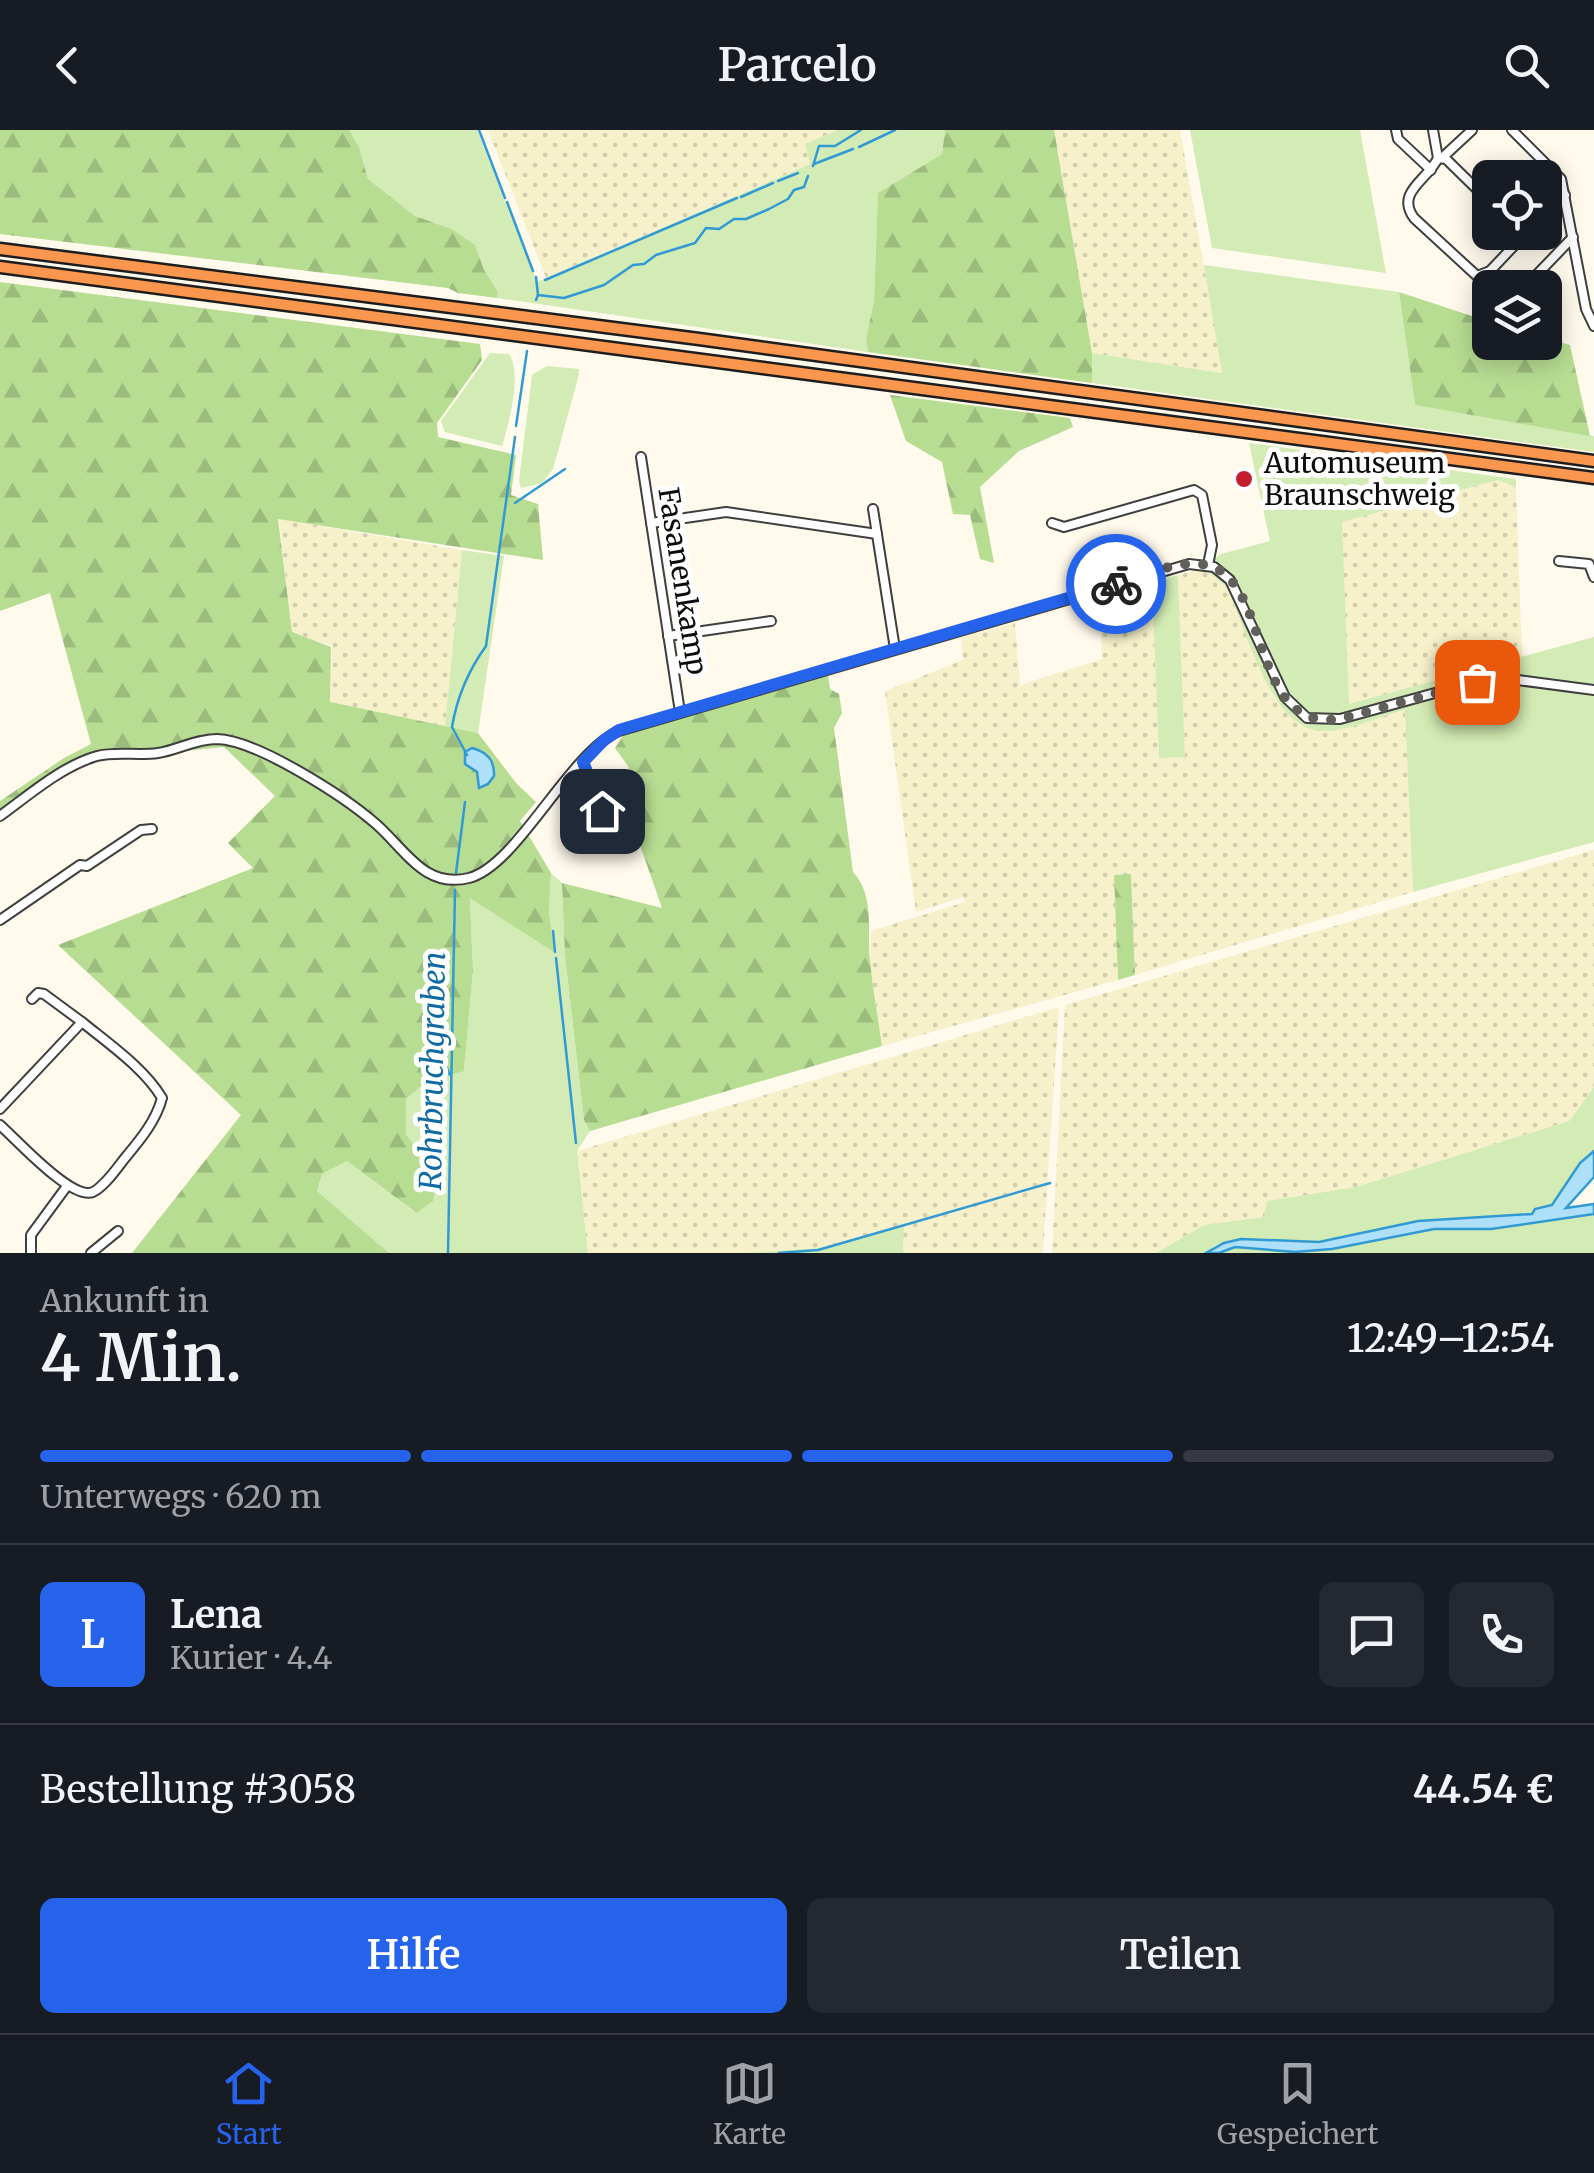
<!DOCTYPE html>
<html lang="de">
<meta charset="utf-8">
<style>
body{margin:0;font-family:Merriweather,serif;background:#242831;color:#f1f3f6;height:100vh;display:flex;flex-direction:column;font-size:38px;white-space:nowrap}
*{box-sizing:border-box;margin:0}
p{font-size:32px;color:#9ea1a6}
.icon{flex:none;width:55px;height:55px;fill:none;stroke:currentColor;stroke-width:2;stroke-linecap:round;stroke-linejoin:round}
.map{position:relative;height:1123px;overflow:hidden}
.details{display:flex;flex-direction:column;background:#171b24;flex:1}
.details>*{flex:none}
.fabs{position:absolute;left:1472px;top:30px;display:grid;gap:20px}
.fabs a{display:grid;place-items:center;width:90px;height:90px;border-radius:15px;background:#171b24;box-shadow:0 5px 25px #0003;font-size:50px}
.pin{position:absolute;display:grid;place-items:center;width:85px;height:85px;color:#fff;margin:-42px;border-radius:20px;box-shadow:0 5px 15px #0006}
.courier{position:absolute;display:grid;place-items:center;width:100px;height:100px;margin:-50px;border:8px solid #2563eb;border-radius:50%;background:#fff;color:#222;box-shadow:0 2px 12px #0007}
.overview em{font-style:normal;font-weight:600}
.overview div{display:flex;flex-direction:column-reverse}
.overview{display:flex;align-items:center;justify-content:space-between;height:170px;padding:0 40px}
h1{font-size:65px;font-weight:600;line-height:75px}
.bar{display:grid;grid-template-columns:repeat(4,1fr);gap:15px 10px;align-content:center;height:120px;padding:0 40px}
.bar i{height:12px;border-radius:8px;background:#363941}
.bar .active{background:#2563eb}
.bar p{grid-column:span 4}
.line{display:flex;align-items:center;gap:25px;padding:0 40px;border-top:2px solid #363941}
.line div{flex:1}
.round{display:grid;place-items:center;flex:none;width:105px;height:105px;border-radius:15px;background:#242831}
.button{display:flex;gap:20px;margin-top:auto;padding:20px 40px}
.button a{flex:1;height:115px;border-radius:15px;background:#2563eb;color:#fff;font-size:40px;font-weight:600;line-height:115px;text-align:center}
.button a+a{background:#242831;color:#f1f3f6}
header{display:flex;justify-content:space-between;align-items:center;height:130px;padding:0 40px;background:#171b24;font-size:45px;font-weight:600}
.menu{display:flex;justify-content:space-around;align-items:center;height:140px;border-top:2px solid #363941;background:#171b24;font-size:28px;color:#9ea1a6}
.menu a{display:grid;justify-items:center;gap:5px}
.menu .active{color:#2563eb}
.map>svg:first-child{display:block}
</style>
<header><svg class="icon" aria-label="back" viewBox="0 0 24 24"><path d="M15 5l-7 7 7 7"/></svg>Parcelo<svg class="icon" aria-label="search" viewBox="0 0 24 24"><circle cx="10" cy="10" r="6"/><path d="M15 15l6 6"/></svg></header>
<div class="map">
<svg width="1594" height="1123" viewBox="0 0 1594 1123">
<defs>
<pattern id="farmland-dots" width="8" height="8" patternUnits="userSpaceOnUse" patternTransform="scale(2.5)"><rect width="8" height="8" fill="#f6f1cb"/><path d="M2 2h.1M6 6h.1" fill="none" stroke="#d2cdad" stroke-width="1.8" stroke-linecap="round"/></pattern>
<pattern id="forest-firs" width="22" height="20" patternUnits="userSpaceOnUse" patternTransform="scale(2.5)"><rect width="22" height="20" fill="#b7dd92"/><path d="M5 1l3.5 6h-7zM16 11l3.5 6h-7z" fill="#9cbc7d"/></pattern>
</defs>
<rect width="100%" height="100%" fill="#fffaec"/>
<g fill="url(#farmland-dots)">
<polygon points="488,0 838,0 805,14 810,34 546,148"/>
<polygon points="1054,0 1180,0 1223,243 1092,223"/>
<polygon points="1498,350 1516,357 1522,528 1349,575 1341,392"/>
<polygon points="279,389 462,420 445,596 330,573 332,516 292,503"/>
<polygon points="1194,441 1211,444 1226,457 1275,569 1299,595 1322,601 1336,600 1405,580 1413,762 1135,845 1131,745 1114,745 1118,850 882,916 870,835 871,801 965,772 963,767 916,782 885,561 963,530 961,508 1015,493 1020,555 1102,529 1100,466 1152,452 1159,627 1185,626 1178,445"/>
<polygon points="1594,720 1594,957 1569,991 1356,1057 1268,1071 1265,1087 1204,1095 1156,1123 1052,1123 1065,875"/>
<polygon points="1059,877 1043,1123 903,1123 903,1095 820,1118 745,1123 588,1123 577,1021"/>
</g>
<g fill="#d3ebb4">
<polygon points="349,0 477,0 537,152 810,34 805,14 838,0 945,0 942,24 878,63 874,171 866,208 868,222 497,168 498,162 484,141 475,115 452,99 415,86 368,49 359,17"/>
<polygon points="1190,0 1360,0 1386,143 1212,118"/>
<polygon points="1204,135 1399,162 1415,275 1594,306 1594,322 1092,253 1092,223 1222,243"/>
<path d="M 490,223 L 509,224 C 522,243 509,294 502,316 L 445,302 L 441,291 Z"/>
<polygon points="547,236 579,239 578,248 553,339 542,353 521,358 519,351 532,245"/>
<path d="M 1249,313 L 1516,349 L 1516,357 L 1498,350 L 1342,392 L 1349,574 L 1594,507 L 1594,712 L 1413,762 L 1405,580 C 1379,586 1349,602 1321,601 C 1269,599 1247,497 1226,457 L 1211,444 L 1194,441 L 1221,424 L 1270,411 Z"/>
<polygon points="462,420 504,426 478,603 445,596"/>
<polygon points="1178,445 1185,627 1159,628 1152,452"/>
<polygon points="551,743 562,753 565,826 584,990 590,1001 577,1021 588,1123 389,1123 317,1061 322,1044 347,1031 415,1083 436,1045 406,1004 406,969 426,952 464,940 473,840 470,767 553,821 549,782"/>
<polygon points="1594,957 1594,1021 1580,1033 1552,1075 1535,1079 1532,1084 1418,1091 1319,1112 1241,1109 1215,1116 1206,1123 1156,1123 1204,1095 1264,1087 1267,1071 1356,1057 1569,991"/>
<polygon points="1594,1084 1594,1123 1219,1123 1235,1117 1295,1122 1332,1119 1434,1099 1491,1099"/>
<polygon points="904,1095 903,1123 745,1123 820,1118"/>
</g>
<g fill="url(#forest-firs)">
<polygon points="0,0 349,0 359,17 368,49 415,86 452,99 475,115 484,140 498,162 497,168 458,163 448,158 0,104"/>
<polygon points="945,0 1054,0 1092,223 1092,253 868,222 866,208 874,171 878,63 942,24"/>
<polygon points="0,152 480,214 482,230 437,293 438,307 516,325 511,365 538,374 543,430 278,389 292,502 331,517 330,572 478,603 516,653 536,672 520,691 551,743 549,782 554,822 470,768 473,840 464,941 426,952 406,969 406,1004 436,1045 433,1071 416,1083 347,1031 322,1044 317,1061 389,1123 132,1123 241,985 58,815 253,738 228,713 275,666 224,617 154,624 121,619 97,622 75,631 0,681 0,671 64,628 91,614 50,463 0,481"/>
<polygon points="1399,162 1490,192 1490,212 1545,212 1545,208 1570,215 1590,306 1415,275"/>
<polygon points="890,265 1070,288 1073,297 1019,321 980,357 994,433 980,429 970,385 953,384 942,332 906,311"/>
<path d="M 828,545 L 830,559 L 839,564 L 842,583 L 834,598 L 853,742 C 875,765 867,802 870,831 C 873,860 878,888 882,916 L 590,1001 L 584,990 L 565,826 L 562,753 L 662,778 L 633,695 L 637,679 L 628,636 L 615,618 L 626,601 Z"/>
<polygon points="1131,744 1135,845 1118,850 1114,745"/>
</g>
<g fill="#aee0f9" stroke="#319ad4" stroke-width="2.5">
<path d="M 472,618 C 487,622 495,630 494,646 L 488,654 L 479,658 L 477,642 L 465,634 L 465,622 Z"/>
<polygon points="1594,1021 1594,1047 1566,1078 1594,1074 1594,1084 1491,1099 1434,1099 1332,1119 1295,1122 1235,1117 1219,1123 1206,1123 1224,1113 1241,1109 1319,1112 1418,1091 1532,1084 1535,1079 1552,1075 1580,1033"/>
</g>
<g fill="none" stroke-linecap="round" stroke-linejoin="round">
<g stroke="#319ad4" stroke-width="2.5">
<polyline points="479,0 505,68"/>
<polyline points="859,17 895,0"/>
<polyline points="814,34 853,19"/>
<polyline points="813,36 819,16 835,16 861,0"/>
<polyline points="778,51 798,43"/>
<polyline points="741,67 773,53"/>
<polyline points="507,72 533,141"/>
<polyline points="536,147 538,165"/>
<polyline points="545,150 737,68"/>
<polyline points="536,170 538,165 564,168 604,155 633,135 644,134 656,125 695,113 706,98 719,99 734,89 746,89 769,79 788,69 794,60 804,57 808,46"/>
<polyline points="516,296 527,221"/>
<polyline points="515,373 565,339"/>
<path d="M 467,625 L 452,597 C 457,567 468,541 486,516 L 515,307"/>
<polyline points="456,743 465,672"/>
<polyline points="553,801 555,822"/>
<polyline points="556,828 576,1013"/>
<polyline points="433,906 450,945"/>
<polyline points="448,1123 455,760"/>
<polyline points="779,1123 818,1120 1050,1053"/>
</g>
<defs>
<g id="minor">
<polyline points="1396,0 1398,9 1431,40"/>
<path d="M 1433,0 L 1438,28 C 1428,50 1395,62 1414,88 L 1477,146 L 1490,141 L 1527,102"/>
<polyline points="1512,0 1561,49 1586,179 1594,196"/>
<polyline points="1443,27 1472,0"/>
<polyline points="1438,28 1446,29 1490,72"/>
<polyline points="1545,84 1565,65"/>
<polyline points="1490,141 1508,158"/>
<polyline points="1524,158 1573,107"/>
<polyline points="641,327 680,582"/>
<polyline points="873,379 895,519"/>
<polyline points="651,393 726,382 877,404"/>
<polyline points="1052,393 1064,397 1194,360 1202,365 1212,415 1208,435"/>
<polyline points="1559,431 1589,434 1594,447"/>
<polyline points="668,506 771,491"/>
<polyline points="583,632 602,681"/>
<path d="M 0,686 C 29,665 62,636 97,626 C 116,621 138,626 158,623 C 178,620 195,609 217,609 C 257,610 345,667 376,694 C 405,719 424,759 469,748 C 517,736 569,623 619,601 L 1189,434 L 1214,437 L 1230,450 L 1285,567 L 1307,588 L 1340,589 L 1486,549 L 1510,549 L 1594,560"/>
<polyline points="0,790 80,735 87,736 141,700 152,699"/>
<polyline points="0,979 82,892 44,864 38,863 32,869"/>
<path d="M 0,995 C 16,1009 72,1071 93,1062 C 105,1056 117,1038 125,1028 C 140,1010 156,991 162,968 C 144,938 109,914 82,892"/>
<polyline points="31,1123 31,1105 67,1056"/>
<polyline points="91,1123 118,1101"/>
</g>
<g id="highway">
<polyline points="0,119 699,209 1594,331"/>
<polyline points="0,137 1594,348"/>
</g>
</defs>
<use href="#minor" stroke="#3f3f3f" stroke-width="12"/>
<use href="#highway" stroke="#1d1d1d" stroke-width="15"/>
<use href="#minor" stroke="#fff" stroke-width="8"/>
<use href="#highway" stroke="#fb964e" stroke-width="10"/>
</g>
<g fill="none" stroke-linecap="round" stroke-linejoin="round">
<path stroke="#615f5a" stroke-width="10" stroke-dasharray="0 18" d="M 1116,454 C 1143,446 1178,429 1206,435 C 1273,449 1247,603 1340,589 L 1477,552"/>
<polyline stroke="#2563eb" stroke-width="12" points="602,681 583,632 604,610 619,600 1116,454"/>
</g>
<circle fill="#c31e2d" stroke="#fff" stroke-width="4" cx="1244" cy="349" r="10"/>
<g text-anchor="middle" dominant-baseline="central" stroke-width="10" stroke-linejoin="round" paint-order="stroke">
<g font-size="28" fill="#0c0c0c" stroke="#fff" text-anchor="start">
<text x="1264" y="333">Automuseum<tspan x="1264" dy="32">Braunschweig</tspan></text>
</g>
<g font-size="28" fill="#0c0c0c" stroke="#fff">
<text transform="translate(683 451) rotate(81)">Fasanenkamp</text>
</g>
<g font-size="30" font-style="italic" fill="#106aa4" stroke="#fff">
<text transform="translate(432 941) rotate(-89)">Rohrbruchgraben</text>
</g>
</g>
</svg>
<div class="fabs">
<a><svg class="icon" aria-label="locate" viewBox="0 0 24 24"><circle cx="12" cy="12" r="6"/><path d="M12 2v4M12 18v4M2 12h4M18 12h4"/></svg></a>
<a><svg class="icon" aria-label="layers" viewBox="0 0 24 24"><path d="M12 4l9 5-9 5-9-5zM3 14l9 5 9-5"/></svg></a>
</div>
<div class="pin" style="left:1477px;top:552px;background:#ea580c"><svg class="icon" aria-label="bag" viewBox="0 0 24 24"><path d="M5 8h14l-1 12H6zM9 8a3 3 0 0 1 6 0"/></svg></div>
<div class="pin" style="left:602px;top:681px;background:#1f2937"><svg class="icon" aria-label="home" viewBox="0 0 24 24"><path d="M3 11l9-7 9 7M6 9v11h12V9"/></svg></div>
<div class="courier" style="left:1116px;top:454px"><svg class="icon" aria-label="bike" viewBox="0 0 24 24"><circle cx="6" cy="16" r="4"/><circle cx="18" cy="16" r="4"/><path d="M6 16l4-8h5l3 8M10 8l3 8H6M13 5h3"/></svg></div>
</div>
<section class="details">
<div class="overview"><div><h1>4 Min.</h1><p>Ankunft in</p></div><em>12:49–12:54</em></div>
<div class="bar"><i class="active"></i><i class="active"></i><i class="active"></i><i></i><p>Unterwegs · 620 m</p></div>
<div class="line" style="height:180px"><b class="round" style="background:#2563eb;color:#fff">L</b><div><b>Lena</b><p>Kurier · 4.4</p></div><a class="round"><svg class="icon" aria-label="chat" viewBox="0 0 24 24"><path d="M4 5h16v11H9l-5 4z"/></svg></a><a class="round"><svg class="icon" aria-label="phone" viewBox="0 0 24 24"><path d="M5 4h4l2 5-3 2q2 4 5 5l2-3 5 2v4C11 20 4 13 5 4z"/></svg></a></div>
<div class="line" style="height:130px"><div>Bestellung #3058</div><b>44.54 €</b></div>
<div class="button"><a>Hilfe</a><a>Teilen</a></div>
</section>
<nav class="menu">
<a class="active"><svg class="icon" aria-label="home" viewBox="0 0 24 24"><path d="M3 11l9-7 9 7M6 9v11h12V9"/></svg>Start</a>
<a><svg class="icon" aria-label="map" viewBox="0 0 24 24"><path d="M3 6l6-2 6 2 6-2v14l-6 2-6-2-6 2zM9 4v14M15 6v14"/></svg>Karte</a>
<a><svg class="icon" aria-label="saved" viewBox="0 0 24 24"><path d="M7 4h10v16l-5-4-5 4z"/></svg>Gespeichert</a>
</nav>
